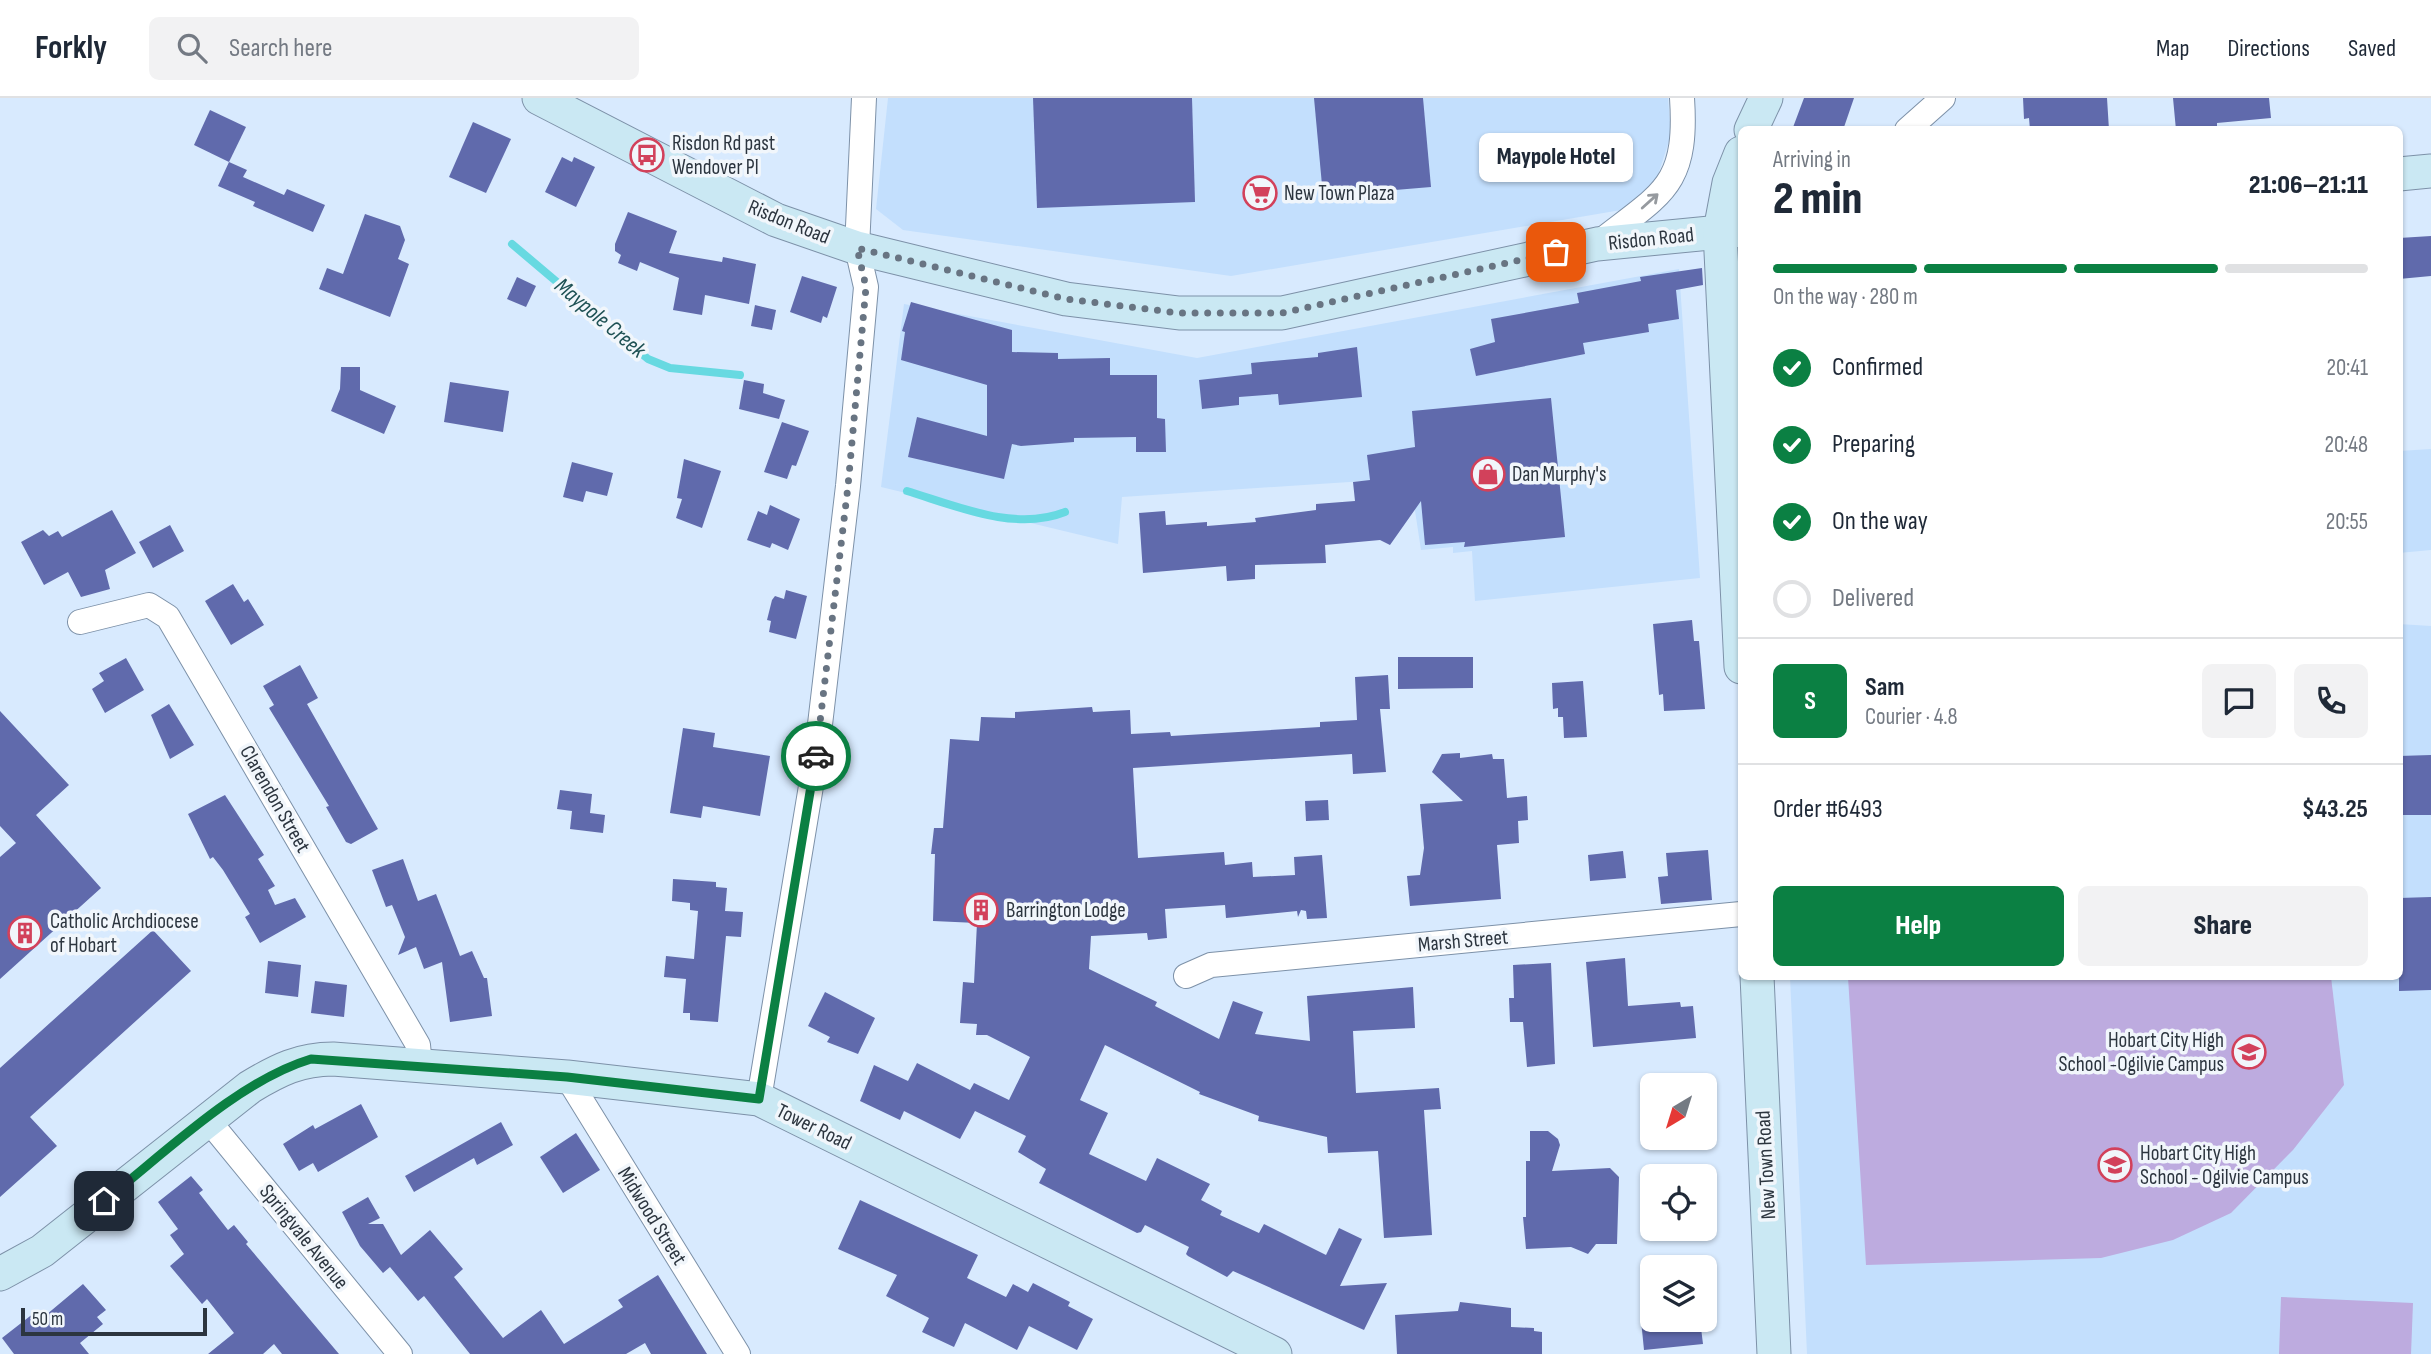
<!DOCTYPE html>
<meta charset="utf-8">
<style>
body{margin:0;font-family:"Sofia Sans Condensed",sans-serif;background:#f2f2f3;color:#1f2937;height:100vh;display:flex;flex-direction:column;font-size:26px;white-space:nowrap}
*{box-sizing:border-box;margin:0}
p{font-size:23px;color:#747a83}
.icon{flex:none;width:38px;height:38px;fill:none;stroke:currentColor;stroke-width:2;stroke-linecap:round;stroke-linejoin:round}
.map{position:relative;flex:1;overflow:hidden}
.side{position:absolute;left:1738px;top:28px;width:665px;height:854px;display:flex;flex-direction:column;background:#fff;border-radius:10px;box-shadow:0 2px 5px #0004}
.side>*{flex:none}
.needle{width:46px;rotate:218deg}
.controls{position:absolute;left:1640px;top:975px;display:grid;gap:14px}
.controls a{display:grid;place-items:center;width:77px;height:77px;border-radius:10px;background:#fff;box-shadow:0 2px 5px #0004;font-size:35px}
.scale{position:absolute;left:21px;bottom:18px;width:186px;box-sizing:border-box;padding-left:7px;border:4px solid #2c353f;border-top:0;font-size:19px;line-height:24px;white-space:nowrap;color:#2c353f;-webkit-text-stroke:5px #f1f6fb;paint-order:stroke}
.pin{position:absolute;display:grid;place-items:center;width:60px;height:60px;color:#fff;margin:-30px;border-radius:14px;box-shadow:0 4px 10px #0006}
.courier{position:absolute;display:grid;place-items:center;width:70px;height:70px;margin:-35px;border:5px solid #0b8043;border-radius:50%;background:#fff;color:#222;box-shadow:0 2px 9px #0007}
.bubble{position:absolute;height:49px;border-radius:10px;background:#fff;box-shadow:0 2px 5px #0004;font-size:23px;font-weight:800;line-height:49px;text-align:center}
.head em{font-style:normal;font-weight:800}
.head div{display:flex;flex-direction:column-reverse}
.head{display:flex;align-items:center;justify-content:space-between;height:119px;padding:0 35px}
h1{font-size:46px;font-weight:800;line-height:52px}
.bar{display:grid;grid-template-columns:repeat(4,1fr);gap:10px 7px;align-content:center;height:84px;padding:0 35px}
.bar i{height:9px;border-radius:5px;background:#e0e1e3}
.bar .active{background:#0b8043}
.bar p{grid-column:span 4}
.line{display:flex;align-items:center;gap:18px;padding:0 35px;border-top:2px solid #e0e1e3}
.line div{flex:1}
.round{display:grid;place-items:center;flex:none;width:74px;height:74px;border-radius:10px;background:#f2f2f3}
ol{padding:0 35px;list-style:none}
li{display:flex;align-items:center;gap:21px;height:77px}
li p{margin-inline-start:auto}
li .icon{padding:7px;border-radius:50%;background:#0b8043;color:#fff;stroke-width:4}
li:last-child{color:#747a83}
li i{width:38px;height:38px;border:4px solid #e0e1e3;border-radius:50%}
.primary-button{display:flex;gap:14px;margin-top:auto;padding:14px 35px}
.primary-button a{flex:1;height:80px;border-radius:10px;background:#0b8043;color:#fff;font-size:28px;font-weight:800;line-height:80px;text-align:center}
.primary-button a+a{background:#f2f2f3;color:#1f2937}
header{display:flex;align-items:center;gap:42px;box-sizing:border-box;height:98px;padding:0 35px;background:#fff;border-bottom:2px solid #e0e1e3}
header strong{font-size:33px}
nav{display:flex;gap:38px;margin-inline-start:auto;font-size:24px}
.search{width:490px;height:63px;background:#f2f2f3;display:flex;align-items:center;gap:18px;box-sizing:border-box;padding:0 24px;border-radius:10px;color:#747a83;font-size:26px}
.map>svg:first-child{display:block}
</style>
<header>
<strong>Forkly</strong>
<div class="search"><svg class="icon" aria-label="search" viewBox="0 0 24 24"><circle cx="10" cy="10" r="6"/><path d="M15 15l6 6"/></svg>Search here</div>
<nav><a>Map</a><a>Directions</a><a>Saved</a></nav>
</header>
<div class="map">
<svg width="2431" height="1256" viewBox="0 0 2431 1256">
<rect width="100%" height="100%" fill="#d8eafe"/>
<g fill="#c3dffd">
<polygon points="888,0 1668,0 1671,37 1657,80 1627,111 1231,178 903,132 876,111"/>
<polygon points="1679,171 1700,480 1475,503 1472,453 1453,455 1453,449 1421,452 1410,380 1122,399 1118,446 881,389 904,206 1197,260"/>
<polygon points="2431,351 2431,452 2399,455 2399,353"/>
<polygon points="2399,526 2431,528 2431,1256 1807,1256 1790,879 2399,878"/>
</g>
<g fill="#bdabdf">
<polygon points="1848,879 2331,879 2344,987 2293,1052 2231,1115 2173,1142 2101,1160 1866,1167"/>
<polygon points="2281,1199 2413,1205 2411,1256 2279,1256"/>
</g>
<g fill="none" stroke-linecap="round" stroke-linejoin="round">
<g stroke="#67d9e1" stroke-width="8">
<polyline points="512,146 648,261 670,270 740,277"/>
<path d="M 907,393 C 956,408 1015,434 1065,414"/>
</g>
</g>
<g fill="#606aac">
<polygon points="1033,0 1192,0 1195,104 1037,110"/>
<polygon points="1314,0 1423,0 1431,89 1323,98"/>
<polygon points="1804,0 1854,0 1843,32 1792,32"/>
<polygon points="2023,0 2107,0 2109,32 2030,32 2029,20 2024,21"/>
<polygon points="2173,0 2269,0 2271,20 2217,25 2217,32 2176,32"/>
<polygon points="210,12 246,29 229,64 194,47"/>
<polygon points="473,24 511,41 486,95 449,79"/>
<polygon points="562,59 572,64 574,59 595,69 576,109 545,94"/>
<polygon points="229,64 247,72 243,79 284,97 287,91 325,107 313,134 253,108 255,104 218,88"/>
<polygon points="628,114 677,133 669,155 722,164 723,159 756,166 749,206 705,197 702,217 673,212 679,180 640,164 637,173 618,165 621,157 615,153 615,146"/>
<polygon points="365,116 400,128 405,142 398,161 409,166 390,219 319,191 327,170 343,176"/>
<polygon points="2431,138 2431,178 2399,181 2399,140"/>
<polygon points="1702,170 1703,187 1676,192 1679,221 1648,226 1649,234 1583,245 1585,256 1476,278 1470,251 1495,244 1491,221 1579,205 1577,195 1641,183 1640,179"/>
<polygon points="802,178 837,189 827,220 823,218 821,225 790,214"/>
<polygon points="517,179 536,188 526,209 507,201"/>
<polygon points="911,204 1012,232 1012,254 1058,255 1058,261 1110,260 1110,277 1157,277 1157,320 1165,321 1166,354 1136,354 1136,339 1074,340 1074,344 1021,348 1012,346 1004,381 908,359 917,319 987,338 987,287 901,262 905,234 902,233"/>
<polygon points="755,207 776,212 772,232 751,228"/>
<polygon points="1357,249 1362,299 1279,307 1278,296 1239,299 1239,307 1202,311 1199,282 1252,276 1251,265 1318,259 1318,255"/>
<polygon points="341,269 360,269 360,292 396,308 384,336 331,313 340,291"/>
<polygon points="744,282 764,286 763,295 785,302 779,321 739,311"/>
<polygon points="450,284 509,293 503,334 444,324"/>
<polygon points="1551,300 1565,439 1464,449 1465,444 1425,447 1421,403 1390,447 1380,442 1325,447 1326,465 1255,467 1255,481 1227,483 1226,468 1143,475 1139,415 1165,413 1166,427 1207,424 1207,428 1256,424 1255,420 1316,412 1316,406 1355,403 1353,384 1370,382 1367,357 1415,349 1412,313"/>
<polygon points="782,324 809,333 796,368 792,367 787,381 764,374"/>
<polygon points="684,361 721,373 702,430 676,420 682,401 677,400"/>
<polygon points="572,364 613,375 607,398 586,393 583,404 563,399"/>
<polygon points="770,407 800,421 788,452 772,445 770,450 747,442 758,413 767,417"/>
<polygon points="112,412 136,455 105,472 110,491 81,499 68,474 44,487 21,444 43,432 49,438 58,433 62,439"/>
<polygon points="170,427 184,453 153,470 139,444"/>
<polygon points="233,486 244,504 248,501 264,527 231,547 205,503"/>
<polygon points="786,492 807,498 796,541 769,534 771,523 767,522 772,502 775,498 784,501"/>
<polygon points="1692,522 1694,543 1699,543 1705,611 1664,613 1663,596 1659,597 1653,526"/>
<polygon points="1398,559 1473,559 1473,590 1398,591"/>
<polygon points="126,560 144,592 105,615 92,591 104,583 99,575"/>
<polygon points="300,567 318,600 307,606 378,731 351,746 346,744 326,709 329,708 269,610 274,607 263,588"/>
<polygon points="1388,577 1390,611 1380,611 1386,674 1353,676 1352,656 1133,670 1138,760 1224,754 1225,767 1252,764 1253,779 1295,777 1294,759 1322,757 1327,820 1307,821 1306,813 1301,812 1298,819 1297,813 1226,820 1225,807 1165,811 1167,840 1148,842 1147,835 1091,838 1089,871 1157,904 1155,908 1219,941 1233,903 1263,914 1255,936 1310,943 1307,898 1413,889 1415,930 1353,933 1356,995 1439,990 1441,1011 1424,1012 1432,1137 1384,1140 1378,1053 1328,1055 1327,1039 1258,1023 1259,1018 1199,996 1200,994 1105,947 1080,1002 1108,1015 1089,1056 1146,1083 1157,1060 1210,1086 1201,1102 1222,1113 1220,1117 1259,1135 1264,1126 1326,1157 1339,1130 1362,1141 1340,1188 1387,1185 1364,1232 1233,1173 1227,1179 1188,1158 1186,1156 1189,1149 1145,1127 1141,1134 1137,1135 1039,1085 1046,1071 1018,1054 1026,1038 975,1013 960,1041 904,1013 900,1022 860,1003 874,967 908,983 917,965 970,992 974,985 1009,1002 1030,959 987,937 976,937 977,926 960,925 963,884 974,885 977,825 933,823 935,756 931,756 934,730 943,730 950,641 979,643 981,619 1015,620 1015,614 1092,609 1093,614 1130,612 1131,636 1170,634 1171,638 1320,629 1320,624 1357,622 1355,579"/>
<polygon points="1583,583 1587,639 1564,640 1563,619 1558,619 1558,610 1553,611 1552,585"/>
<polygon points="169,606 194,647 170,661 151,617"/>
<polygon points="0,613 69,687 36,717 101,790 0,881 0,759 16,745 0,728"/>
<polygon points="683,630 715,635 713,649 770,658 760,718 703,708 701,720 670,715"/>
<polygon points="1460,655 1460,660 1492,656 1493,661 1504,661 1507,700 1527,698 1528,722 1518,723 1519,745 1497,747 1501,801 1410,808 1407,778 1420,777 1424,750 1420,706 1463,703 1432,674 1442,656"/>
<polygon points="2431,657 2431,717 2399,717 2399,658"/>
<polygon points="560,692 592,696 590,715 605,717 603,735 570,731 572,713 557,711"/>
<polygon points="225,697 264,757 258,761 275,788 268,792 275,807 295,800 306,819 260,845 245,819 250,816 223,772 213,759 210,761 188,716"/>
<polygon points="1328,702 1329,722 1306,723 1305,703"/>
<polygon points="1708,752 1712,802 1661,806 1658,779 1668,778 1666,755"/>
<polygon points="1623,753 1626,780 1590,783 1588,757"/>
<polygon points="403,761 418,803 436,796 460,858 472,853 484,880 487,880 492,918 450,924 442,864 424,871 416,849 398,857 405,839 392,807 386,809 372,772"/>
<polygon points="673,781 716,784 716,789 727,790 725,813 743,814 741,839 726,838 718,924 690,922 690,915 683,915 686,881 664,879 666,858 694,861 698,813 690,812 690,805 672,803"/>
<polygon points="2431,799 2431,892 2399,893 2399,800"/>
<polygon points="153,832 191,873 30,1019 57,1048 0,1099 0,970"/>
<polygon points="1625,860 1628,908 1680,904 1681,909 1693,908 1696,940 1593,949 1586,864"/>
<polygon points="268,863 301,867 298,899 265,895"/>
<polygon points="1551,865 1555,966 1527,969 1523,924 1510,924 1509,900 1514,900 1513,867"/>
<polygon points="315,883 347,887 344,919 311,915"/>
<polygon points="825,894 875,920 858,956 827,944 830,939 808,928"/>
<polygon points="361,1006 378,1039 318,1074 313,1065 299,1073 283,1046 313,1027 315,1031"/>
<polygon points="501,1024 513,1047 477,1067 474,1060 414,1094 405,1078"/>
<polygon points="1530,1033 1548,1033 1558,1041 1560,1047 1552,1073 1610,1070 1619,1079 1617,1146 1596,1146 1588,1156 1571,1149 1526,1151 1523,1119 1526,1119 1526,1063 1530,1063"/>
<polygon points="576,1035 600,1072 563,1095 540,1059"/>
<polygon points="191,1078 203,1092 199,1095 228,1132 234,1127 248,1144 246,1146 339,1256 282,1256 274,1246 263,1256 208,1256 234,1235 207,1201 202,1206 170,1168 184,1156 170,1137 178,1131 158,1104"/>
<polygon points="368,1099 380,1120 368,1126 383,1126 401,1157 430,1132 463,1171 454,1179 503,1240 541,1212 564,1246 623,1209 618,1202 658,1177 707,1256 651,1256 645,1245 626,1256 470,1256 424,1198 418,1203 390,1169 383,1175 360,1148 342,1114"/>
<polygon points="860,1102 978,1157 967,1180 1006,1199 1013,1186 1028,1194 1033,1185 1070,1204 1068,1208 1093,1221 1077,1252 1029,1228 1017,1252 965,1225 954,1249 922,1234 929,1220 886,1198 897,1177 838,1151"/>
<polygon points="83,1186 106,1212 97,1219 103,1226 80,1245 89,1256 14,1256 2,1240 34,1215 40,1222"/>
<polygon points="1460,1204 1511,1210 1511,1229 1534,1230 1534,1233 1542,1234 1542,1256 1397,1256 1395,1217 1458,1213"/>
<polygon points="1641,1222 1700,1222 1703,1246 1644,1252"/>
</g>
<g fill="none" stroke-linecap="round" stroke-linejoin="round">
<defs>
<g id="street">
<polyline points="1907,32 1943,0"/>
<path d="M 1597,146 C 1661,95 1688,90 1682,0"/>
<polyline points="80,524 149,507 168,519 418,947 420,968"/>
<polyline points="1186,878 1211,867 1741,816"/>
<polyline points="567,979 738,1256"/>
<polyline points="759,1001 817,652 848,388 866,189 857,150 864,0"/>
<polyline points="208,1022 400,1256"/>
</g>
<g id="secondary">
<polyline points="539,0 776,122 857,150 1066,201 1179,215 1282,215 1597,146 1741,132"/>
<polyline points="1751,32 1766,0"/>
<polyline points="1741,55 1729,85 1720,133 1741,569"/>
<polyline points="2399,76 2431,73"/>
<polyline points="1757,878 1774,1256"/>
<path d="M 0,1176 L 42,1153 L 250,989 C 278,972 300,961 333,961 L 567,979 L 759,1001 L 1275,1256"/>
</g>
</defs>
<use href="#street" stroke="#7d91a8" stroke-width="26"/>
<use href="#secondary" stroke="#7d91a8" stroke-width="35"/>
<use href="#street" stroke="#fff" stroke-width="24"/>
<use href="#secondary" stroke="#cae8f3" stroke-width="33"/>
</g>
<defs><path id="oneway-shaft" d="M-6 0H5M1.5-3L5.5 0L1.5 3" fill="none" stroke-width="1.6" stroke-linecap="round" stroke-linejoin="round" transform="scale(1.75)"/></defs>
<use stroke="#969a9f" href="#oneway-shaft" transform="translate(1650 103) rotate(-42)"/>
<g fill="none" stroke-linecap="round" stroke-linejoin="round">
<polyline stroke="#687482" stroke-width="7" stroke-dasharray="0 12.6" points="816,658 848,388 866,189 857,150 1066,201 1179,215 1282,215 1556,154"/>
<path stroke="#0b8043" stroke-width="9" d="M 104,1103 C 164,1056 238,983 311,961 L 567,979 L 759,1001 L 816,658"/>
</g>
<defs>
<symbol id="bus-ring" viewBox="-11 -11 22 22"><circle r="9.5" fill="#f1f6fb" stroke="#d2415b" stroke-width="1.5"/><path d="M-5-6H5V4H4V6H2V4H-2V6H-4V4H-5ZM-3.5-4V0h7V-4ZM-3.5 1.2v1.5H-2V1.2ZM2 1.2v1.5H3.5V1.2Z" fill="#d2415b"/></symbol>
<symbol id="supermarket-ring" viewBox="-11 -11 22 22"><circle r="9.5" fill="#f1f6fb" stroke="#d2415b" stroke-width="1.5"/><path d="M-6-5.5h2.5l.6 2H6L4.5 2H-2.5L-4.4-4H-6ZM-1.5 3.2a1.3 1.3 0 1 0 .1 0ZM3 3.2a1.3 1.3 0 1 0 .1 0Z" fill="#d2415b"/></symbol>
<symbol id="shop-ring" viewBox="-11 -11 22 22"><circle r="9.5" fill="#f1f6fb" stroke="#d2415b" stroke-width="1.5"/><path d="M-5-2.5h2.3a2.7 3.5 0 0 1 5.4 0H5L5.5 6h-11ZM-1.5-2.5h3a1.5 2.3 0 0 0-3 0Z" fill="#d2415b"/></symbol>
<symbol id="building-ring" viewBox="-11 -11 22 22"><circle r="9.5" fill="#f1f6fb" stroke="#d2415b" stroke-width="1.5"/><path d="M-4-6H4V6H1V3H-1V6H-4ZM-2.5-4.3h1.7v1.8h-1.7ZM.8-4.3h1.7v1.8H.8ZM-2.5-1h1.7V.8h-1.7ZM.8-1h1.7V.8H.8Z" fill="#d2415b"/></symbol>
<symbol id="school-ring" viewBox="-11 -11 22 22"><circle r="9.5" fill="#f1f6fb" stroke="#d2415b" stroke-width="1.5"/><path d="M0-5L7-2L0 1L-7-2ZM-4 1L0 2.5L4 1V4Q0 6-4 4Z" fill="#d2415b"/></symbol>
</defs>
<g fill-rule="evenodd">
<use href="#bus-ring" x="628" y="38" width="38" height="38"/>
<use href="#supermarket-ring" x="1241" y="76" width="38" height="38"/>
<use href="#shop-ring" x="1469" y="357" width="38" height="38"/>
<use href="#building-ring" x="962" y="793" width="38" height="38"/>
<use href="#building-ring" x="6" y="816" width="38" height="38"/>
<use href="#school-ring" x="2230" y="935" width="38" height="38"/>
<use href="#school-ring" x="2096" y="1048" width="38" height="38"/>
</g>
<g text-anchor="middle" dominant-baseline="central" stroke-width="7" stroke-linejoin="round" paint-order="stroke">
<g font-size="21" fill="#2c353f" stroke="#f1f6fb" text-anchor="start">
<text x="672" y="45">Risdon Rd past<tspan x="672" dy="24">Wendover Pl</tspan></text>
<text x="1284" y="95">New Town Plaza</text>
<text x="1512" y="376">Dan Murphy's</text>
<text x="1006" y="812">Barrington Lodge</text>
<text x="50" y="823">Catholic Archdiocese<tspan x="50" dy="24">of Hobart</tspan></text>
<text x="2224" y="942" text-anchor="end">Hobart City High<tspan x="2224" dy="24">School -Ogilvie Campus</tspan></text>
<text x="2140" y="1055">Hobart City High<tspan x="2140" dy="24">School - Ogilvie Campus</tspan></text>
</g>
<g font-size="21" fill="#2c353f" stroke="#f1f6fb">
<text transform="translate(789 124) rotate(22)">Risdon Road</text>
<text transform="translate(1651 141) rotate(-6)">Risdon Road</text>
<text transform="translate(275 701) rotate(60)">Clarendon Street</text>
<text transform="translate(1463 843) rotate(-5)">Marsh Street</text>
<text transform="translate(814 1029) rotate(26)">Tower Road</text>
<text transform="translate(1766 1067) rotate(-93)">New Town Road</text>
<text transform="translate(652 1118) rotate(58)">Midwood Street</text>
<text transform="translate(304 1139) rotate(51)">Springvale Avenue</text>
</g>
<g font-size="23" font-style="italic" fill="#1e5154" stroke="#f1f6fb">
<text transform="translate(600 220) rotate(40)">Maypole Creek</text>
</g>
</g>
</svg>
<div class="controls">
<a><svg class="needle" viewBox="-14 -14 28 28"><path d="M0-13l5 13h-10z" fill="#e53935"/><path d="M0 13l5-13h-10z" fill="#747a83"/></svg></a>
<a><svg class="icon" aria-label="locate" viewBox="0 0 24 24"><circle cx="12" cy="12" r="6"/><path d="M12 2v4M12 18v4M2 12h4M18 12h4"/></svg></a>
<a><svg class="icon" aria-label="layers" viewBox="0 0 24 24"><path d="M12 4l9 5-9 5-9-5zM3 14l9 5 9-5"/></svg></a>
</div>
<div class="scale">50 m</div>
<div class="pin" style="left:1556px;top:154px;background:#ea580c"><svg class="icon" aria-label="bag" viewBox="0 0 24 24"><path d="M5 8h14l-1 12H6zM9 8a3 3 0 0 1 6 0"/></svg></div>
<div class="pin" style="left:104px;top:1103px;background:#1f2937"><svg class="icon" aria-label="home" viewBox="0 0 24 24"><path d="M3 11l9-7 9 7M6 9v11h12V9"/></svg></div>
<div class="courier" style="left:816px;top:658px"><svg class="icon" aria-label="car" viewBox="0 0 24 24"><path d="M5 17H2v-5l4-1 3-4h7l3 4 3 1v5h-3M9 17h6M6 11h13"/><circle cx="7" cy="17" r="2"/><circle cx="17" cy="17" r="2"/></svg></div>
<div class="bubble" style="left:1479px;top:35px;width:154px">Maypole Hotel</div>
<section class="side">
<div class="head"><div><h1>2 min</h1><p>Arriving in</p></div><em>21:06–21:11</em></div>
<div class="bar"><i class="active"></i><i class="active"></i><i class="active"></i><i></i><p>On the way · 280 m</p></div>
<ol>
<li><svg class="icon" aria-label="check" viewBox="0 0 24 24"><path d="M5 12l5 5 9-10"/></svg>Confirmed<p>20:41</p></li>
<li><svg class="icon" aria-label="check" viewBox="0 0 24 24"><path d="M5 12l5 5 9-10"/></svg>Preparing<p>20:48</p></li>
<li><svg class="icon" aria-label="check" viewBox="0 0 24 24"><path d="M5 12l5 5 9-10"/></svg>On the way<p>20:55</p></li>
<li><i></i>Delivered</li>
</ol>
<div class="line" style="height:126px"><b class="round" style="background:#0b8043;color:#fff">S</b><div><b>Sam</b><p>Courier · 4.8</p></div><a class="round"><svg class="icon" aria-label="chat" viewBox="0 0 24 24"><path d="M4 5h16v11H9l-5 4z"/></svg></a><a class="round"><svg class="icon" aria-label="phone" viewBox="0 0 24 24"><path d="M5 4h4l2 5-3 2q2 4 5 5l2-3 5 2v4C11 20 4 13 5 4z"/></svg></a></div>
<div class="line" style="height:91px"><div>Order #6493</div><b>$43.25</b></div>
<div class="primary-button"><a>Help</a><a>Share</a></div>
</section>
</div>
